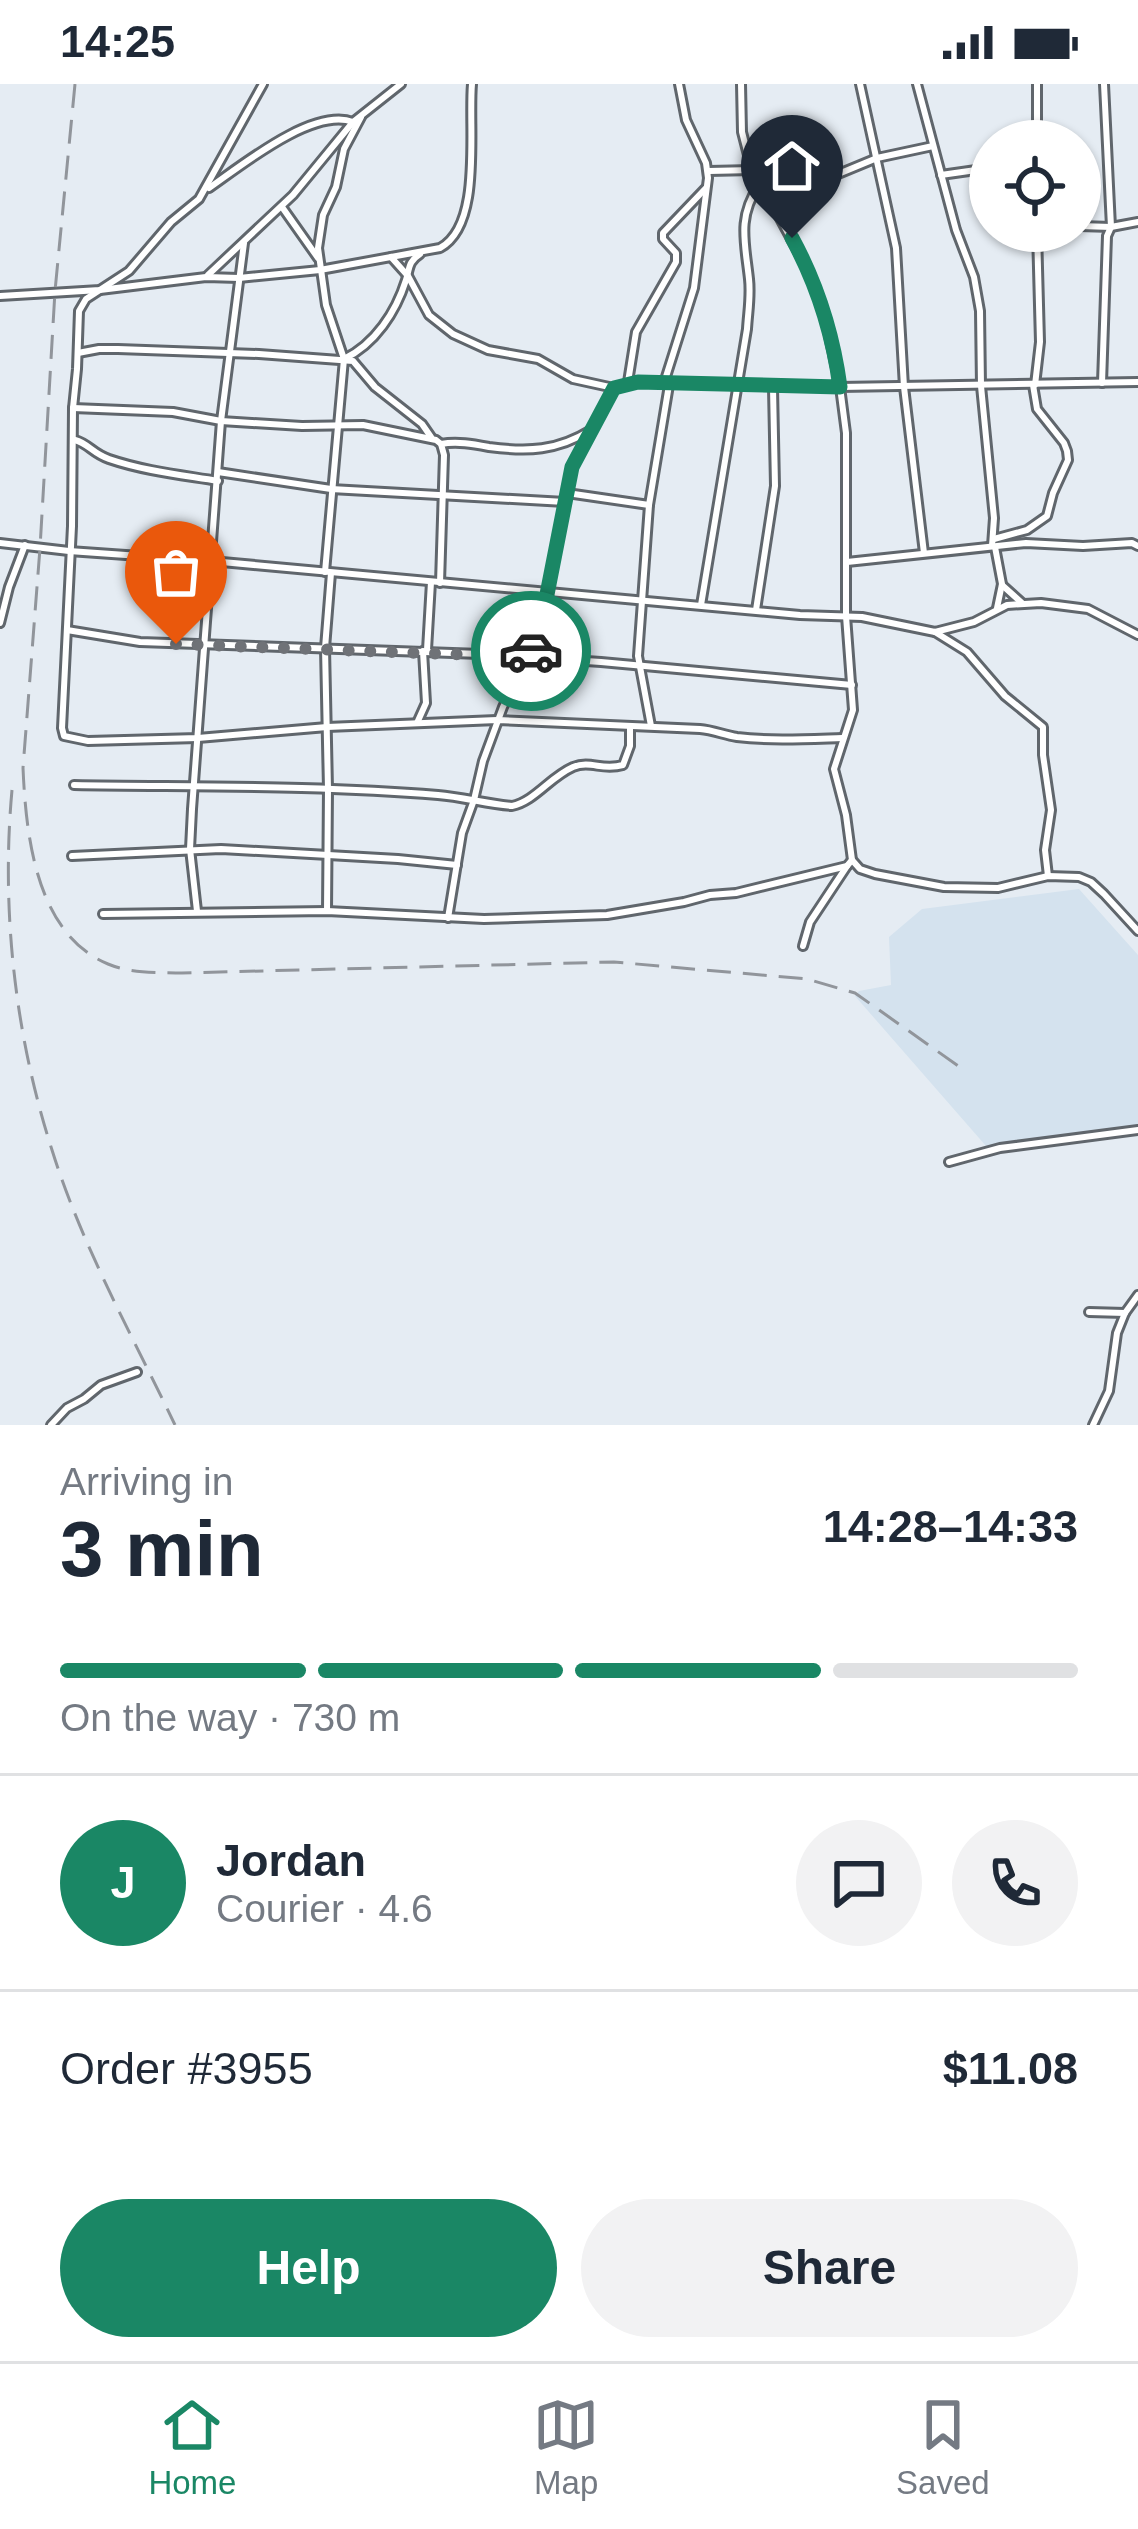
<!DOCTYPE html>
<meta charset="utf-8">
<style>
body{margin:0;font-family:Arial,sans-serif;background:#f2f2f3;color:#1f2937;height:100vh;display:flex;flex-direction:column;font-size:45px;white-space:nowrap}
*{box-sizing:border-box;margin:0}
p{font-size:39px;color:#747a83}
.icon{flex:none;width:66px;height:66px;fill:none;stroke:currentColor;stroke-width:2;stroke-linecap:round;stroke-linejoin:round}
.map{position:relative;height:1341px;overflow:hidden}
.drawer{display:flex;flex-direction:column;background:#fff;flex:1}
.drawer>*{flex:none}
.buttons{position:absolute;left:969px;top:36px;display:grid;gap:24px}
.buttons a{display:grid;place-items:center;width:132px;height:132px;border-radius:50%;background:#fff;box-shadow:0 3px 9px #0004;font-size:60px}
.pin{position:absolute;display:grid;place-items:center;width:102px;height:102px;color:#fff;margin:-123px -51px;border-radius:50% 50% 50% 0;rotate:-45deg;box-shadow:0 0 12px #0007}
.pin .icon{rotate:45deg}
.courier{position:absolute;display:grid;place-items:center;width:120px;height:120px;margin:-60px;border:9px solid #1a8765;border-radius:50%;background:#fff;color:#222;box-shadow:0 3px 15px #0007}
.headline em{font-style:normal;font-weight:800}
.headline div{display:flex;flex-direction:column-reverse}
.headline{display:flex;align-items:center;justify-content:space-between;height:204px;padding:0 60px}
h1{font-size:78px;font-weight:800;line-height:90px}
.bar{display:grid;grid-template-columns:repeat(4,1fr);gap:18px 12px;align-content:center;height:144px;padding:0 60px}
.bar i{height:15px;border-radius:9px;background:#e0e1e3}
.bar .current{background:#1a8765}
.bar p{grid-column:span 4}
.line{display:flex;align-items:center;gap:30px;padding:0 60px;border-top:3px solid #e0e1e3}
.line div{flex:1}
.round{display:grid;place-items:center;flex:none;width:126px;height:126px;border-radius:63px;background:#f2f2f3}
.action{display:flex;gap:24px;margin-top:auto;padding:24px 60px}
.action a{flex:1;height:138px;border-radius:72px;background:#1a8765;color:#fff;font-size:48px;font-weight:800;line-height:138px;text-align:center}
.action a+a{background:#f2f2f3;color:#1f2937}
.status{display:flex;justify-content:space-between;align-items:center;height:84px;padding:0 60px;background:#fff;direction:ltr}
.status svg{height:33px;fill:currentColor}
.tabs{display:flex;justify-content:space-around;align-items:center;height:168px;border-top:3px solid #e0e1e3;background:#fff;font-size:33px;color:#747a83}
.tabs a{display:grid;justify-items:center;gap:6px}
.tabs .current{color:#1a8765}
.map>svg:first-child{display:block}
</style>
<div class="status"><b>14:25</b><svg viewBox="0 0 49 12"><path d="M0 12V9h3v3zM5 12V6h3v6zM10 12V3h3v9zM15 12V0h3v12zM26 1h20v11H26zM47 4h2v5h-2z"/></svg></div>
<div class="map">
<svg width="1138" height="1341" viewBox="0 0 1138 1341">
<rect width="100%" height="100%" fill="#e5ecf3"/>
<polygon fill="#d4e2ee" points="1079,805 1138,871 1138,1041 986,1062 855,912 859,907 891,901 889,853 922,825"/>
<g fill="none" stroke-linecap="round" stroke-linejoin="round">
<defs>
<g id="minor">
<path d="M 263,0 L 199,115 L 171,138 L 129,187 L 86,215 L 79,227 L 77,285 L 73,324 L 72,442 L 62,644 L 64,652 L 88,657 L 198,654 L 327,643 L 497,636 L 700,645 C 713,646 724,651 737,653 C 771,657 808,655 842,654"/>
<polyline points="860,0 896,164 904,303 924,469"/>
<polyline points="917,0 956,146 974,193 980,227 981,302 994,434 992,462"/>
<polyline points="1037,0 1037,57"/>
<polyline points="709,87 753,86"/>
<polyline points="941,91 990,84"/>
<path d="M 209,104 C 241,82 313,23 353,38"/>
<polyline points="282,123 318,174"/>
<polyline points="775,126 831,93 877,74 933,62"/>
<polyline points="1080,142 1111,143 1138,138"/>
<polyline points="391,173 408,192 429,231 453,250 488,266 538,275 573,295 614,304"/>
<polyline points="208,191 293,111 353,38 401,0"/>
<path d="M 0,212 L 100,206 L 206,193 L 239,194 L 320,186 L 440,164 C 483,141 468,44 472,0"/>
<polyline points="78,269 99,265 118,265 259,270 353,277 375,303 422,340 431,353"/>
<path d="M 344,275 C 375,260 396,228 406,196 C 410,183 408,178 420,170"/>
<polyline points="628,298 636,248 676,178 676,169 663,155 663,149 705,105"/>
<polyline points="664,299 694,204 708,94 706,79 686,36 679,0"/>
<polyline points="1102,299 1107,152 1111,143 1104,0"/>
<polyline points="1035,301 1040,258 1037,147"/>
<polyline points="73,324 173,328 221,337 302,342 363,341 436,356 441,360 444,371 440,499"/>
<path d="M 75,356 C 89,360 92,369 109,375 C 144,387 182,391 218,397"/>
<path d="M 441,360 C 457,357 473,360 489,363 C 528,368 557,367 591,346"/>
<polyline points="218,388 331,405 565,418"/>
<polyline points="567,409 649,421"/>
<polyline points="994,455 1027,446 1047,432 1053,409 1068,376 1067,367 1064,359 1037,325 1033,301"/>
<polyline points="0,459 69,467 211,477 800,531 862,533 935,548 974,538 1007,521 1041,519 1088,525 1138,551"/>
<polyline points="995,463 1002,500 997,524"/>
<polyline points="847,478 1026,459 1083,462 1132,459 1138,462"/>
<polyline points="325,488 344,275 326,221 318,164 323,131 336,103 344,65 361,33"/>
<polyline points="1002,501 1022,519"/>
<path d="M 701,521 L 747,245 C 748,228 751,212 749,195 C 745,158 737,134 759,101"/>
<polyline points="756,526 775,402 773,304"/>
<polyline points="0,539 9,503 25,461"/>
<polyline points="67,546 140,558 481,570 601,578 852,601"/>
<polyline points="935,548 967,568 1005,612 1043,643 1043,671 1051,726 1045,766 1048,792"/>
<polyline points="427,566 431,498"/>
<polyline points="417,639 426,619 423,567"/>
<polyline points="651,642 638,572 649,421 669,301"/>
<path d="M 74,701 C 195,703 317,701 438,711 C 463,713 487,720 512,722 C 535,717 550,693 573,683 C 591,676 602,687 623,681 L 630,662 L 630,642"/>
<polyline points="72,772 221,765 398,775 457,781"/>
<polyline points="197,827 190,765 192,725 221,337 244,159"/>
<polyline points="327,827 328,705 325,564 331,489"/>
<polyline points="103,830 327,827 484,835 607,831 684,818 710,811 736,809 847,782 852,776"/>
<polyline points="448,834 462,749 474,716 483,677 503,623 539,548 572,383 614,304 638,298 840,303 1138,298"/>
<polyline points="803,862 810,838 847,782"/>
<polyline points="949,1078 1000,1064 1138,1046"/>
<polyline points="1089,1228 1125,1229"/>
<polyline points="51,1341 67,1324 84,1315 101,1301 137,1288"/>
<polyline points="1093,1341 1109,1307 1117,1249 1125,1229 1138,1211"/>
</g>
<polyline id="tertiary" points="741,0 742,48 750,79 810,190 825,233 840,303 846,349 846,532 853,626 834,685 846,731 852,776 860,785 875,790 944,803 998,804 1048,792 1079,793 1091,798 1104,810 1138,847"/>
</defs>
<use href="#minor" stroke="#60666c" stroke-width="12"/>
<use href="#tertiary" stroke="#60666c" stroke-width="12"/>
<use href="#minor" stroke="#fff" stroke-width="6"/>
<use href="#tertiary" stroke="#fff" stroke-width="6"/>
<g stroke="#91959b" stroke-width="3" stroke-dasharray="24 12" stroke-linecap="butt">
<path d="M 75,0 L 55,207 L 40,464 L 23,684 C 26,752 36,850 108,880 C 132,890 157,888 182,889 L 614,878 L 807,895 L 855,909 L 964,986"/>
<path d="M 12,706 C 1,826 15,951 52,1066 C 82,1162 132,1251 175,1341"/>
</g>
</g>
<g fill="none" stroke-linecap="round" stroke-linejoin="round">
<polyline stroke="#6f7277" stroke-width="12" stroke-dasharray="0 21.6" points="176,560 528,573 531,567"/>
<path stroke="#1a8765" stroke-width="15" d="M 531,567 L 541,541 L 572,383 L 614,304 L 638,298 L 840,303 C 833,251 817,200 792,154"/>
</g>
</svg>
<div class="buttons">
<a><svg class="icon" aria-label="locate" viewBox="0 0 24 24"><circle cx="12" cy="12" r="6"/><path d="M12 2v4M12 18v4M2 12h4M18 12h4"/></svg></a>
</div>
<div class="pin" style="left:176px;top:560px;background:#ea580c"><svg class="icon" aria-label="bag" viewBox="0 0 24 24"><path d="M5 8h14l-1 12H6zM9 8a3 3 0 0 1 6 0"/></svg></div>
<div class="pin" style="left:792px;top:154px;background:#1f2937"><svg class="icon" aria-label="home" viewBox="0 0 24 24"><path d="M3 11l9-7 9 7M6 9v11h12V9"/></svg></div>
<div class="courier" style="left:531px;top:567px"><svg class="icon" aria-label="car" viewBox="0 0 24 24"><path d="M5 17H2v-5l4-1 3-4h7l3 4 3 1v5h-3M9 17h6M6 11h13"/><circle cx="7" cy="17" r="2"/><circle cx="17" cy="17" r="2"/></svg></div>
</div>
<section class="drawer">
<div class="headline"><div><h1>3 min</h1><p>Arriving in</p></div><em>14:28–14:33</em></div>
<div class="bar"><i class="current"></i><i class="current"></i><i class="current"></i><i></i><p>On the way · 730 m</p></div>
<div class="line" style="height:216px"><b class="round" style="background:#1a8765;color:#fff">J</b><div><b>Jordan</b><p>Courier · 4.6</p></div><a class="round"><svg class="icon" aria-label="chat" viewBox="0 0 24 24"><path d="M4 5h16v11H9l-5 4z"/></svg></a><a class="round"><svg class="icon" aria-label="phone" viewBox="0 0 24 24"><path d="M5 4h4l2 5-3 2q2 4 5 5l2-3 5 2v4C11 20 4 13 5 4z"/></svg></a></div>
<div class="line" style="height:156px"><div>Order #3955</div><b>$11.08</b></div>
<div class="action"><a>Help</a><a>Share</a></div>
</section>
<nav class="tabs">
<a class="current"><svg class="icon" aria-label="home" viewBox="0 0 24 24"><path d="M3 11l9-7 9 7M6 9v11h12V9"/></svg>Home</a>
<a><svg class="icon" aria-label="map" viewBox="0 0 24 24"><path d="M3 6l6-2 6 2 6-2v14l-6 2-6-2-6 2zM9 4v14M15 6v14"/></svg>Map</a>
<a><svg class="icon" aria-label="saved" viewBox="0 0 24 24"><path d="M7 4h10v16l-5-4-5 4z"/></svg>Saved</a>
</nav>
